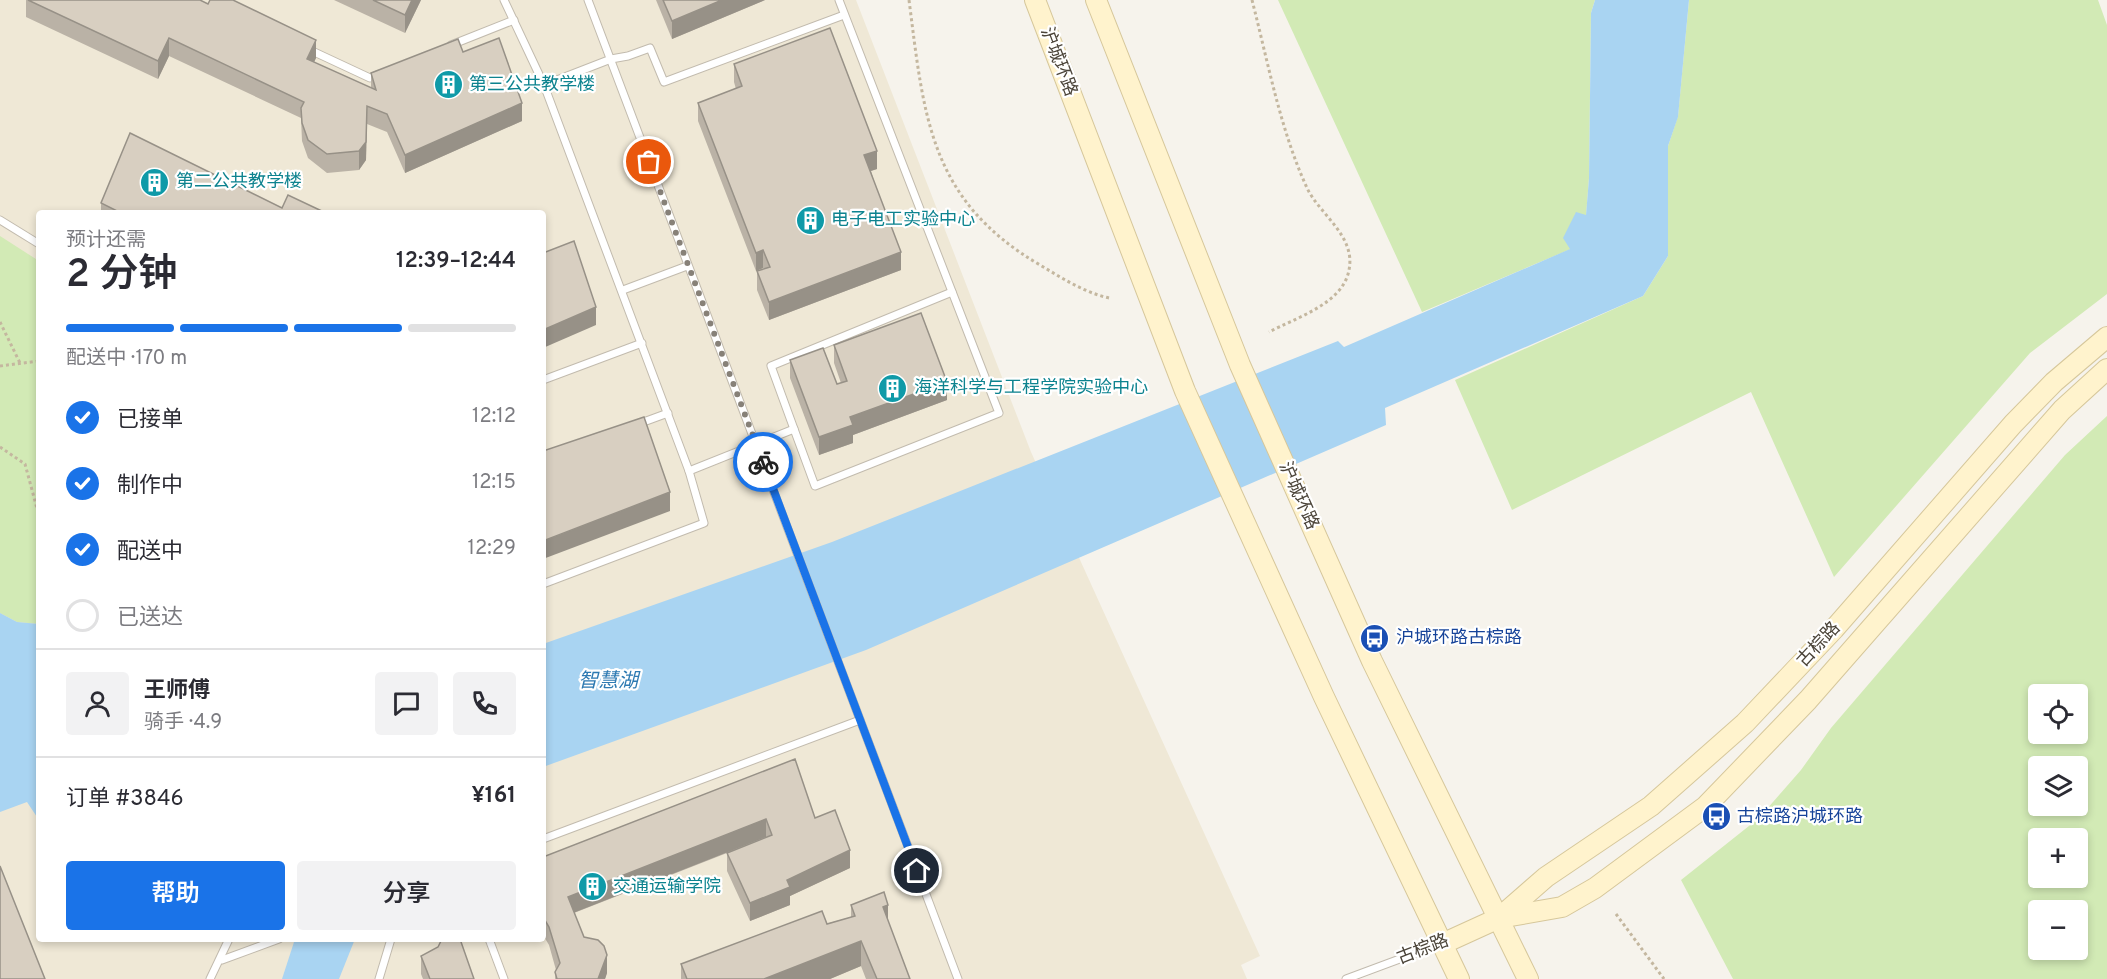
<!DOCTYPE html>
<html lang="zh">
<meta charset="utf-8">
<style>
body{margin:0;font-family:Overpass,"Noto Sans SC",sans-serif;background:#f2f2f3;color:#2b2b33;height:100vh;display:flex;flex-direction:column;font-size:22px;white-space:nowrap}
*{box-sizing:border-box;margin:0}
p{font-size:20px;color:#7c7c81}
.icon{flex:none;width:33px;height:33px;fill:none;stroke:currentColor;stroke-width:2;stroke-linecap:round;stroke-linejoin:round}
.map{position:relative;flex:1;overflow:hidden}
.details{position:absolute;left:36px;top:210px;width:510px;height:732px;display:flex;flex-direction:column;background:#fff;border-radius:6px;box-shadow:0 3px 9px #0003}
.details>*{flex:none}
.fabs{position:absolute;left:2028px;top:684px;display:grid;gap:12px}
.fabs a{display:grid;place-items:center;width:60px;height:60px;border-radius:6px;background:#fff;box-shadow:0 3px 9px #0003;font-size:30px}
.pin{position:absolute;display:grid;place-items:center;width:51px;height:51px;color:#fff;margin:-26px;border:3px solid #fff;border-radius:50%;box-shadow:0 2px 6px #0007}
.courier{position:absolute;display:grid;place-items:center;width:60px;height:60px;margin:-30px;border:4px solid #1a73e8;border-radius:50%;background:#fff;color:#222;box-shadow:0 2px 8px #0007}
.headline em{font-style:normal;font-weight:600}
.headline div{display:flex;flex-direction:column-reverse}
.headline{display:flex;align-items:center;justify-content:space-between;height:102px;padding:0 30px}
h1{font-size:39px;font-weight:600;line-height:45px}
.bar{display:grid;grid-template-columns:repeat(4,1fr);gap:9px 6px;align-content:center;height:72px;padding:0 30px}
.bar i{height:8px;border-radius:4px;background:#e1e1e2}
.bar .on{background:#1a73e8}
.bar p{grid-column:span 4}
.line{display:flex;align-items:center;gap:15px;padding:0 30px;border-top:2px solid #e1e1e2}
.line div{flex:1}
.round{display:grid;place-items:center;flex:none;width:63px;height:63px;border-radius:6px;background:#f2f2f3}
ol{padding:0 30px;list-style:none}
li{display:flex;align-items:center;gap:18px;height:66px}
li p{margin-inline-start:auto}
li .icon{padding:6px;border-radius:50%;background:#1a73e8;color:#fff;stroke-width:4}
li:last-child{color:#7c7c81}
li i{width:33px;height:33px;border:3px solid #e1e1e2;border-radius:50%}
.cta{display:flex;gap:12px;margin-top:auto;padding:12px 30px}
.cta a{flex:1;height:69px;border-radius:6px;background:#1a73e8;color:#fff;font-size:24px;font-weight:600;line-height:69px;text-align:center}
.cta a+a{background:#f2f2f3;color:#2b2b33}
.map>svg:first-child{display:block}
</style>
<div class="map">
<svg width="2107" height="979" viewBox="0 0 2107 979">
<rect width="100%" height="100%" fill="#f6f3ec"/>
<path fill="#efe8d6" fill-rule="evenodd" d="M 0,0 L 856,0 L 1031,452 L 1260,956 L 1241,965 L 1247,979 L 0,979 ZM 39,213 L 543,213 L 543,939 L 39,939 Z"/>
<g fill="#d2eab5" fill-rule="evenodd">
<polygon points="1278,0 1595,0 1591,13 1589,178 1586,216 1571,249 1422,312"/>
<polygon points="1689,0 2098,0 2107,25 2107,294 2030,353 1834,577 1751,392 1512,510 1455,380 1643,296 1668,256 1668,146 1678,116"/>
<polygon points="0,236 39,261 39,624 17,622 0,613"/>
<path d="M 2107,416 L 2107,979 L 1733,979 L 1681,880 L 1759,818 L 1801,770 L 1831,728 L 2065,455 ZM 2038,694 L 2078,694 L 2078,734 L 2038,734 ZM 2078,766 L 2078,806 L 2038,806 L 2038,766 ZM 2038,838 L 2078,838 L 2078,878 L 2038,878 ZM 2038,910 L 2078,910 L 2078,950 L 2038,950 Z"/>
</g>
<g fill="#a9d4f2">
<polygon points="1595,0 1689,0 1678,117 1668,146 1668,256 1643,296 1385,408 1386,425 866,650 543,767 543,644 832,542 1338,341 1344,347 1570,249 1563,238 1576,212 1586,215 1589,178 1591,13"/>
<polygon points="0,613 17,622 39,624 39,820 27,802 0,812"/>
<polygon points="295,939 355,939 339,979 282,979"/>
</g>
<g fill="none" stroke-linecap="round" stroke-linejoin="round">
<defs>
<g id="lane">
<polyline points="504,0 544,85 689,471 794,429 815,486 999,413 839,0"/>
<polyline points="588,0 958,979"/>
<polyline points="451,45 514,20"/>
<polyline points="310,50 370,78 379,74"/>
<polyline points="544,85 611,59 628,56 650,48 664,82 844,15"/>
<polyline points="0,220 39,244"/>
<polyline points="623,290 687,266"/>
<polyline points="543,380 642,343"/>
<polyline points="638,424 668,413"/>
<polyline points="794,429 771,366 952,292"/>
<polyline points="543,584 704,523 689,471"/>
<polyline points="543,839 860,720"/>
<polyline points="489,939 504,979"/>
<polyline points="222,960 279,939"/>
<polyline points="210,979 229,939"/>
<polyline points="379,979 391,939"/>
<polyline points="1346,979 1440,944"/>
</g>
<g id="secondary">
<polyline points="1035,0 1185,391 1324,697 1459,979"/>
<polyline points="1096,0 1240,365 1372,661 1528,979"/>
<polyline points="1499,918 1546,877 1651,806 1745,723 1834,629 2013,424 2054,382 2107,337"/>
<polyline points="1442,944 1499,918 1562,907 1595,888 1706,806 1808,700 2062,410 2107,369"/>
</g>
</defs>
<use href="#lane" stroke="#c2bbae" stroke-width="9"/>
<use href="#secondary" stroke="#d6c79b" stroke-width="22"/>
<g stroke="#c4b79f" stroke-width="3" stroke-dasharray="3 3" stroke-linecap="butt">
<path d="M 909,0 C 924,116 929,200 1040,265 C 1062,278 1083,292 1109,298"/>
<path d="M 1252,0 C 1268,62 1280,129 1307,188 C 1320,215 1356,236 1349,270 C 1343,304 1295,318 1269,332"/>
<polyline points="0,322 20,363"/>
<polyline points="0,366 39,361"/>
<polyline points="0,447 25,464 39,516"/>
<polyline points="1616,914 1664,979"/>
</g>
<use href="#lane" stroke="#fff" stroke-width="7"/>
<use href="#secondary" stroke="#fff3cd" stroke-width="20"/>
</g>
<g fill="#bab2a6">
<polygon points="26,0 200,0 316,58 314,62 371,88 371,73 463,52 522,121 405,173 387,132 367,124 366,160 359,170 327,173 308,158 302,141 301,118 169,56 158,79 26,17"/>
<polygon points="334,0 421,0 405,33"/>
<polygon points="656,0 765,0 672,39"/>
<polygon points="734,64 877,169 871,171 901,270 769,320 757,290 757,271 764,269 763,268 756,271 698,121 698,103 736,89 734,82"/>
<polygon points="101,203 282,208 326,213 101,213"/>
<polygon points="834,345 947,400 853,435 853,443 819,455 790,378 790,360 837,384 841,383 834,363"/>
<polygon points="795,759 815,818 850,868 790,896 790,905 750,921 727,871 727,853 574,913 584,937 607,973 605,979 555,979 556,970 549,945 543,935 543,857"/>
<polygon points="851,905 888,921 910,979 866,979 861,966 830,979 681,979 681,964 851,917"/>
<polygon points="421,956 474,979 423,979 421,974"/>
</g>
<g fill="#979187">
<polygon points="412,0 421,0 405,33 405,15"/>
<polygon points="722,0 765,0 672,39 672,21"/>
<polygon points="169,38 169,56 158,79 158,61"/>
<polygon points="316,40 316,58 307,77 307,59"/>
<polygon points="522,103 522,121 405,173 405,155"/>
<polygon points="367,106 366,160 359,170 359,151"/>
<polygon points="877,151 877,169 864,173 864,155"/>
<polygon points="763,250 763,268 756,271 756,253"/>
<polygon points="901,252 901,270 769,320 769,302"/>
<polygon points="596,307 596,325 543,348 543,330"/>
<polygon points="947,382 947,400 853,435 853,443 819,455 819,437 850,417"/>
<polygon points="670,492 670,511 543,559 543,541"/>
<polygon points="766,819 766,837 568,915 568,897"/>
<polygon points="850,850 850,868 790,896 790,905 750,921 750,903 787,880"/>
<polygon points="888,905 888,931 883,907"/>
<polygon points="861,941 861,966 830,979 764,979"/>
<polygon points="607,955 607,973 605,979 598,979"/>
</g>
<g fill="#d8cfc1" stroke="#979187" stroke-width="1.5">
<polygon points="28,0 200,0 208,4 210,0 233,0 316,40 307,59 376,90 371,73 458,39 463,52 499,38 522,103 405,155 387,114 367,106 366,142 359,151 327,154 308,140 302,123 301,108 304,102 169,38 158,61"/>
<polygon points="373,0 412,0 405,15"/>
<polygon points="663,0 722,0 672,21"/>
<polygon points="830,28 877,151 864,155 901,252 769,302 757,271 770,267 763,250 756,253 698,103 742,86 734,64"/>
<polygon points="130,133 282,208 288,195 326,213 121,213 101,203"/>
<polygon points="574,241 596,307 543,330 543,253"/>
<polygon points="921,313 947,382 850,417 853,425 819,437 790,360 823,348 837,384 847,381 834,345"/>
<polygon points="644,417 670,492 543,541 543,451"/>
<polygon points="795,759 815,818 835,810 850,850 787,880 790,887 750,903 727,853 772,835 766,819 568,897 584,937 598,940 604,946 607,955 598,979 557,979 555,972 560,963 549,927 543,917 543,857"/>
<polygon points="0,866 45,979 0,979"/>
<polygon points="884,892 888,905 883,907 910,979 877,979 861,941 764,979 687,979 681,964 822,911 827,924 855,916 851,905"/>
<polygon points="442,939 460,939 474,979 430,979 421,956 438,947"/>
</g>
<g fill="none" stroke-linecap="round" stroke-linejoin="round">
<polyline stroke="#878178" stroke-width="6" stroke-dasharray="0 10.8" points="649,162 763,462"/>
<polyline stroke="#1a73e8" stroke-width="8" points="763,462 917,871"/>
</g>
<defs>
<symbol id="building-disc" viewBox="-11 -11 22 22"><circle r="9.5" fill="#0f9aa8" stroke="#fff"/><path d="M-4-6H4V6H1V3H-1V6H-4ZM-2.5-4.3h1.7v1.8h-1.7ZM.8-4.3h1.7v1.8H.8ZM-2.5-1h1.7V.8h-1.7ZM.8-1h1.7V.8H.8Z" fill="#fff"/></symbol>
<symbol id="bus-disc" viewBox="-11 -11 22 22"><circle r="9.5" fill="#1a4fb4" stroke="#fff"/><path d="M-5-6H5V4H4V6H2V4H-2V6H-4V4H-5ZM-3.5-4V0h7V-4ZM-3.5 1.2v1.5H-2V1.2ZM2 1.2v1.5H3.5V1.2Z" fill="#fff"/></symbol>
</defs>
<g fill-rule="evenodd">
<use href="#building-disc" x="432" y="68" width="33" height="33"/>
<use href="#building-disc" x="138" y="166" width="33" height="33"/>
<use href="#building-disc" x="794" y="204" width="33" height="33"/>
<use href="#building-disc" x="876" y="372" width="33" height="33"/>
<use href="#bus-disc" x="1358" y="622" width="33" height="33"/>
<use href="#bus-disc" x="1700" y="800" width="33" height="33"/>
<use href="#building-disc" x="576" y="870" width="33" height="33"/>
</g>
<g text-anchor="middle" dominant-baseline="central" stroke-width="4.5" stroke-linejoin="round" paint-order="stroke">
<g font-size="18" fill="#4b4439" stroke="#fff">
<text transform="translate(1058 62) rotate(69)">沪城环路</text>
<text transform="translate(1298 496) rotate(66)">沪城环路</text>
<text transform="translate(1819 645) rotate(-47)">古棕路</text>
<text transform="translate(1423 950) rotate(-21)">古棕路</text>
</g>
<g font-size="18" fill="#0d838f" stroke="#fff" text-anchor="start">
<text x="469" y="85">第三公共教学楼</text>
<text x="176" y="182">第二公共教学楼</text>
<text x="831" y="220">电子电工实验中心</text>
<text x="914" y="388">海洋科学与工程学院实验中心</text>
<text x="613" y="887">交通运输学院</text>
</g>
<g font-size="18" fill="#164399" stroke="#fff" text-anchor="start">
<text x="1396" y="638">沪城环路古棕路</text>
<text x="1737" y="817">古棕路沪城环路</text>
</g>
<g font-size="20" font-style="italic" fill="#2e7ab2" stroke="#fff">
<text x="608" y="682">智慧湖</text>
</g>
</g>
</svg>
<div class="fabs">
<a><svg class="icon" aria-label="locate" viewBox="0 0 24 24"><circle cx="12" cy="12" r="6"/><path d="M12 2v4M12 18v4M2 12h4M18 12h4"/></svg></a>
<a><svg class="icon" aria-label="layers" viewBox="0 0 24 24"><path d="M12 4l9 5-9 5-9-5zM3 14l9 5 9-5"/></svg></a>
<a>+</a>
<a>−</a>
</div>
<div class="pin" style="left:649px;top:162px;background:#ea580c"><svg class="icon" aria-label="bag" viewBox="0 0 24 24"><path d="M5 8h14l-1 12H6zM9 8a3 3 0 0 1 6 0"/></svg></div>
<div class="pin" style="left:917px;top:871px;background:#1f2937"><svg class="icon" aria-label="home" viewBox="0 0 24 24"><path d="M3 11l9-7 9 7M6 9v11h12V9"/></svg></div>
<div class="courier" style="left:763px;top:462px"><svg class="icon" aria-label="bike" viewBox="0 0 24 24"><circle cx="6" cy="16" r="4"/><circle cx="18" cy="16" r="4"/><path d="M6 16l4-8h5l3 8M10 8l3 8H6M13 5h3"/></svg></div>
<section class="details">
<div class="headline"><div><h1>2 分钟</h1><p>预计还需</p></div><em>12:39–12:44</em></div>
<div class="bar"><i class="on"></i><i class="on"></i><i class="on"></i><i></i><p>配送中 · 170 m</p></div>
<ol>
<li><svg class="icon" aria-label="check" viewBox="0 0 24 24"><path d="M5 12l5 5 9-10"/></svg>已接单<p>12:12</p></li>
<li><svg class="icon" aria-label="check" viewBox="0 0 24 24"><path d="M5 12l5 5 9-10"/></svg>制作中<p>12:15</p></li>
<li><svg class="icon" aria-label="check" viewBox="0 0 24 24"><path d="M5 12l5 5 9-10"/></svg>配送中<p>12:29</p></li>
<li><i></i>已送达</li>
</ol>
<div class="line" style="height:108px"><a class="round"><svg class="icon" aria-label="person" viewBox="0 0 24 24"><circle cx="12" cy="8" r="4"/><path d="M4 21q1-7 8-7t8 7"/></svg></a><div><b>王师傅</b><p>骑手 · 4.9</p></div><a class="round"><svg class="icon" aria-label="chat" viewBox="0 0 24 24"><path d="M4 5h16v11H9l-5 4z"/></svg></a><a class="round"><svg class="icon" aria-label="phone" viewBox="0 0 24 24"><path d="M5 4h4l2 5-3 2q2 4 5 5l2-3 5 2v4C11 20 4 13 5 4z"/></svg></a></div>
<div class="line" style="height:78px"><div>订单 #3846</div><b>¥161</b></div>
<div class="cta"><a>帮助</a><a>分享</a></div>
</section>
</div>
